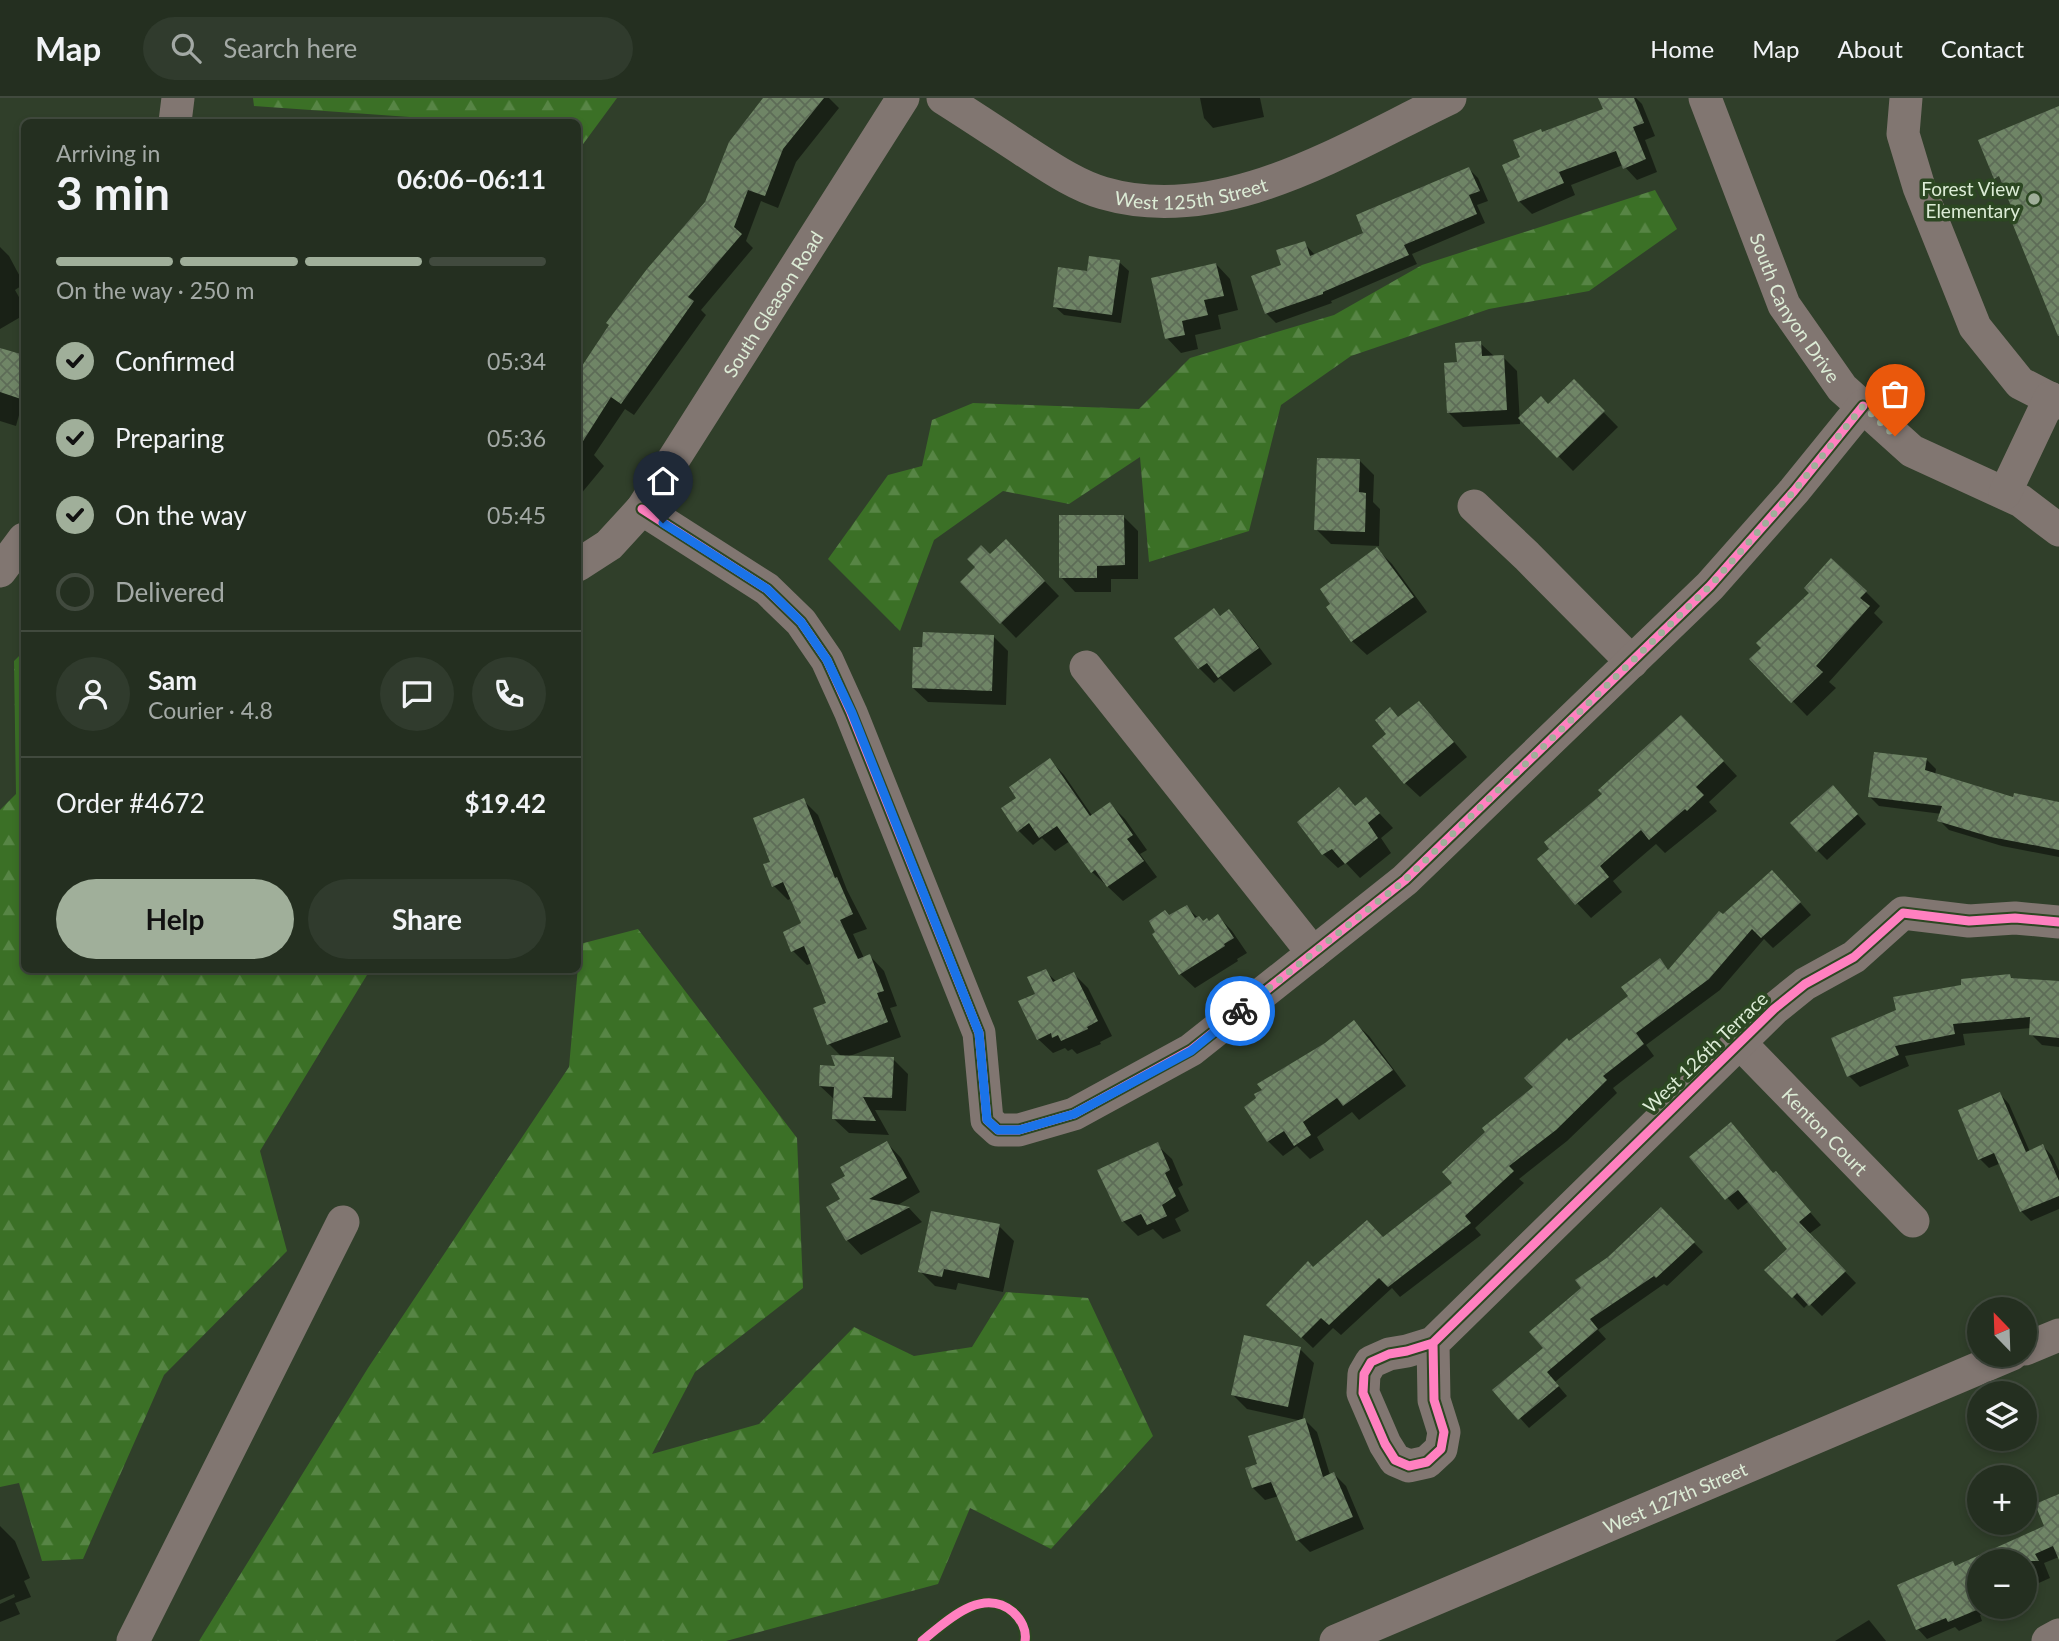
<!DOCTYPE html>
<meta charset="utf-8">
<style>
body{margin:0;font-family:Lato,sans-serif;background:#303b2d;color:#f1f3f6;height:100vh;display:flex;flex-direction:column;font-size:26px;white-space:nowrap}
*{box-sizing:border-box;margin:0}
p{font-size:23px;color:#a3a9a5}
.icon{flex:none;width:38px;height:38px;fill:none;stroke:currentColor;stroke-width:2;stroke-linecap:round;stroke-linejoin:round}
.map{position:relative;flex:1;overflow:hidden}
.drawer{position:absolute;left:21px;top:21px;width:560px;height:854px;display:flex;flex-direction:column;background:#242f20;border-radius:10px;box-shadow:0 4px 10px #0003,0 0 0 2px #414a3e}
.drawer>*{flex:none}
.needle{width:46px;rotate:337deg}
.tools{position:absolute;left:1967px;top:1199px;display:grid;gap:14px}
.tools a{display:grid;place-items:center;width:70px;height:70px;border-radius:50%;background:#242f20;box-shadow:0 4px 10px #0003,0 0 0 2px #414a3e;font-size:35px}
.pin{position:absolute;display:grid;place-items:center;width:60px;height:60px;color:#fff;margin:-72px -30px;border-radius:50% 50% 50% 0;rotate:-45deg;box-shadow:0 0 7px #0007}
.pin .icon{rotate:45deg}
.courier{position:absolute;display:grid;place-items:center;width:70px;height:70px;margin:-35px;border:5px solid #1a73e8;border-radius:50%;background:#fff;color:#222;box-shadow:0 2px 9px #0007}
.summary em{font-style:normal;font-weight:700}
.summary div{display:flex;flex-direction:column-reverse}
.summary{display:flex;align-items:center;justify-content:space-between;height:119px;padding:0 35px}
h1{font-size:46px;font-weight:700;line-height:52px}
.bar{display:grid;grid-template-columns:repeat(4,1fr);gap:10px 7px;align-content:center;height:84px;padding:0 35px}
.bar i{height:9px;border-radius:5px;background:#414a3e}
.bar .on{background:#a0af9a}
.bar p{grid-column:span 4}
.line{display:flex;align-items:center;gap:18px;padding:0 35px;border-top:2px solid #414a3e}
.line div{flex:1}
.round{display:grid;place-items:center;flex:none;width:74px;height:74px;border-radius:37px;background:#303b2d}
ol{padding:0 35px;list-style:none}
li{display:flex;align-items:center;gap:21px;height:77px}
li p{margin-inline-start:auto}
li .icon{padding:7px;border-radius:50%;background:#a0af9a;color:#111;stroke-width:4}
li:last-child{color:#a3a9a5}
li i{width:38px;height:38px;border:4px solid #414a3e;border-radius:50%}
.button{display:flex;gap:14px;margin-top:auto;padding:14px 35px}
.button a{flex:1;height:80px;border-radius:42px;background:#a0af9a;color:#111;font-size:28px;font-weight:700;line-height:80px;text-align:center}
.button a+a{background:#303b2d;color:#f1f3f6}
header{display:flex;align-items:center;gap:42px;box-sizing:border-box;height:98px;padding:0 35px;background:#242f20;border-bottom:2px solid #414a3e}
header strong{font-size:33px}
nav{display:flex;gap:38px;margin-inline-start:auto;font-size:24px}
.search{width:490px;height:63px;background:#303b2d;display:flex;align-items:center;gap:18px;box-sizing:border-box;padding:0 24px;border-radius:38px;color:#a3a9a5;font-size:26px}
.map>svg:first-child{display:block}
</style>
<header>
<strong>Map</strong>
<div class="search"><svg class="icon" aria-label="search" viewBox="0 0 24 24"><circle cx="10" cy="10" r="6"/><path d="M15 15l6 6"/></svg>Search here</div>
<nav><a>Home</a><a>Map</a><a>About</a><a>Contact</a></nav>
</header>
<div class="map">
<svg width="2059" height="1543" viewBox="0 0 2059 1543">
<defs>
<pattern id="forest-firs" width="22" height="20" patternUnits="userSpaceOnUse" patternTransform="scale(1.75)"><rect width="22" height="20" fill="#3b7026"/><path d="M5 1l3.5 6h-7zM16 11l3.5 6h-7z" fill="#578545"/></pattern>
<pattern id="building-cross-hatch" width="8" height="8" patternUnits="userSpaceOnUse" patternTransform="scale(1.75)"><rect width="8" height="8" fill="#6f8566"/><path d="M0 0l8 8M0 8l8-8" fill="none" stroke="#5d6c57"/></pattern>
</defs>
<rect width="100%" height="100%" fill="#303f2a"/>
<g fill="url(#forest-firs)">
<polygon points="253,0 617,0 578,53 578,24 402,24 424,20 254,8"/>
<polygon points="1655,92 1677,131 1589,193 1489,211 1351,258 1281,307 1249,433 1149,464 1140,359 1069,406 1003,393 934,442 900,533 828,461 888,377 922,368 932,322 973,305 1139,311 1190,260 1334,217 1422,167"/>
<polygon points="24,553 24,872 370,872 260,1053 287,1153 164,1277 83,1461 42,1463 19,1385 0,1389 0,712 16,696 14,563"/>
<polygon points="638,831 797,1040 803,1190 695,1274 652,1356 759,1326 854,1229 914,1258 972,1249 1006,1194 1088,1200 1153,1338 1051,1451 970,1410 938,1486 726,1543 199,1543 368,1270 569,969 580,846"/>
</g>
<g fill="#0007">
<polygon points="765,0 829,0 839,10 796,64 778,110 761,103 746,143 753,150 701,212 706,217 634,317 625,311 594,357 604,368 580,397 578,395 578,277 611,227 707,105"/>
<polygon points="1200,0 1260,0 1264,19 1213,30 1204,20"/>
<polygon points="1613,0 1636,0 1642,6 1655,38 1645,42 1657,74 1637,82 1623,67 1571,87 1575,97 1532,116 1519,103 1523,60 1543,35 1605,12"/>
<polygon points="1469,71 1478,80 1488,103 1477,107 1485,125 1412,156 1417,166 1331,203 1332,205 1276,225 1266,215 1284,168 1304,145 1315,157 1365,136"/>
<polygon points="0,149 9,158 24,186 15,192 24,208 24,217 0,231"/>
<polygon points="1119,164 1129,173 1121,225 1064,217 1054,208 1088,175"/>
<polygon points="1216,166 1230,181 1238,212 1218,217 1221,231 1195,237 1198,251 1181,255 1167,240"/>
<polygon points="1480,245 1495,259 1503,259 1517,273 1520,326 1463,329 1449,315 1459,266"/>
<polygon points="0,252 24,259 24,311 21,310 16,328 0,323"/>
<polygon points="1574,284 1618,329 1573,373 1521,320 1548,308"/>
<polygon points="1360,363 1374,377 1373,404 1380,411 1379,448 1331,446 1316,431"/>
<polygon points="1123,418 1138,433 1138,481 1111,481 1111,494 1075,494 1061,479"/>
<polygon points="1006,443 1059,498 1016,540 962,484"/>
<polygon points="1377,451 1392,466 1427,514 1367,557 1352,543"/>
<polygon points="1866,494 1880,508 1874,515 1883,524 1829,584 1836,590 1807,618 1752,561 1811,495"/>
<polygon points="1229,513 1243,528 1272,566 1234,594 1220,580 1214,585 1199,570 1177,540"/>
<polygon points="993,538 1008,553 1006,607 928,604 913,590"/>
<polygon points="1433,619 1467,659 1420,699 1405,685 1389,636 1399,621"/>
<polygon points="1696,634 1737,678 1709,704 1717,713 1665,755 1656,746 1613,783 1622,794 1591,820 1577,805 1604,696"/>
<polygon points="1926,661 1936,671 1935,677 2015,701 2059,706 2059,759 2002,748 1949,732 1939,722 1942,716 1879,708 1870,699"/>
<polygon points="1050,662 1064,677 1093,719 1110,706 1125,721 1147,752 1140,756 1157,779 1123,803 1092,774 1070,743 1055,753 1042,740 1033,747 1019,733 1019,700"/>
<polygon points="1842,699 1866,726 1827,762 1817,752"/>
<polygon points="1366,701 1393,730 1381,740 1391,755 1360,780 1346,765 1338,770 1323,756 1356,709"/>
<polygon points="803,702 818,717 847,792 867,831 853,836 864,860 870,858 884,873 897,908 890,910 901,939 847,959 893,961 908,976 906,1013 875,1012 889,1037 849,1035 834,1021 835,1002 820,988 838,969 842,959 829,946 816,911 828,906 812,865 807,867 793,853 804,826 792,800 788,802 774,788 772,765"/>
<polygon points="1783,785 1811,817 1773,850 1764,841 1720,892 1646,947 1654,958 1613,990 1617,995 1567,1043 1519,1081 1524,1085 1475,1130 1481,1137 1400,1199 1392,1190 1341,1237 1333,1230 1313,1250 1268,1207 1313,1171 1383,1141 1455,1085 1536,989 1569,945 1630,898 1659,863 1669,873 1723,818"/>
<polygon points="1186,809 1204,825 1209,825 1218,818 1232,833 1247,855 1237,861 1238,863 1195,890 1180,876"/>
<polygon points="1045,873 1057,884 1074,876 1088,890 1112,938 1100,944 1101,946 1077,956 1072,951 1068,953 1065,950 1053,955 1038,941 1037,897"/>
<polygon points="2010,878 2013,882 2059,885 2059,949 2042,947 2031,936 2031,930 1963,936 1965,947 1905,958 1909,968 1860,989 1849,978 1833,941"/>
<polygon points="1354,924 1369,938 1406,988 1359,1022 1352,1014 1317,1039 1324,1052 1310,1061 1297,1048 1283,1058 1268,1043 1246,1010"/>
<polygon points="2000,996 2009,1006 2030,1054 2043,1048 2052,1058 2059,1073 2059,1111 2031,1123 2021,1113 2001,1065 1989,1070 1980,1061"/>
<polygon points="887,1045 901,1060 920,1094 896,1108 909,1110 922,1124 861,1157 847,1142 842,1102"/>
<polygon points="1157,1047 1172,1061 1183,1087 1178,1090 1189,1113 1175,1121 1181,1133 1163,1141 1153,1131 1138,1138 1123,1123"/>
<polygon points="1692,1059 1774,1077 1776,1075 1821,1127 1809,1136 1856,1185 1822,1218 1809,1205 1804,1210 1767,1172 1789,1151 1749,1103 1738,1112"/>
<polygon points="1661,1111 1703,1154 1667,1188 1664,1186 1598,1232 1606,1241 1555,1284 1567,1298 1529,1330 1495,1292 1545,1250 1583,1191"/>
<polygon points="999,1128 1014,1143 1003,1194 958,1185 956,1192 935,1188 920,1173"/>
<polygon points="1300,1251 1314,1265 1302,1323 1305,1322 1317,1334 1330,1377 1334,1376 1346,1388 1364,1431 1310,1454 1298,1442 1279,1398 1265,1402 1253,1390 1259,1367 1302,1323 1247,1311 1233,1297"/>
<polygon points="2059,1398 2059,1459 2044,1465 2050,1480 2025,1491 2025,1463 1979,1463 1979,1508 1999,1508 1980,1517 1982,1523 1959,1533 1955,1529 1927,1541 1918,1531 1899,1488 1952,1465 1956,1469 2047,1429"/>
<polygon points="0,1428 15,1443 30,1480 24,1483 31,1499 15,1505 20,1516 0,1524 0,1506 15,1499 14,1496 0,1502"/>
<polygon points="1869,1522 1886,1543 1835,1543"/>
</g>
<g fill="url(#building-cross-hatch)">
<polygon points="763,0 824,0 783,51 765,98 748,92 734,129 742,136 688,199 694,203 621,306 611,299 578,351 578,274 609,227 606,225 647,171 705,104 729,44"/>
<polygon points="1598,0 1634,0 1644,25 1633,29 1646,61 1623,71 1616,53 1559,74 1564,85 1518,104 1502,67 1520,59 1513,42 1541,31 1542,34 1603,11"/>
<polygon points="2059,8 2059,238 2058,238 2011,122 2016,121 1999,78 1994,81 1978,42"/>
<polygon points="1469,69 1480,93 1469,97 1477,116 1404,147 1409,157 1323,194 1323,196 1265,216 1251,178 1281,167 1276,152 1305,143 1310,158 1363,135 1356,117"/>
<polygon points="1089,158 1120,162 1112,217 1053,209 1058,169 1087,173"/>
<polygon points="1216,165 1224,198 1204,202 1208,217 1182,223 1185,237 1165,241 1151,180"/>
<polygon points="1481,243 1482,258 1504,257 1507,312 1447,315 1444,265 1457,264 1455,245"/>
<polygon points="0,250 24,257 24,289 21,301 0,294"/>
<polygon points="1574,281 1605,313 1557,360 1518,320 1541,298 1548,306"/>
<polygon points="1317,360 1360,361 1359,394 1366,395 1365,434 1314,432"/>
<polygon points="1059,417 1124,417 1125,467 1097,468 1097,480 1059,480"/>
<polygon points="1006,441 1045,483 1000,526 960,484 975,469 967,461 981,447 990,456"/>
<polygon points="1377,449 1414,499 1351,544 1326,509 1330,506 1320,491"/>
<polygon points="1831,460 1867,493 1860,500 1870,508 1816,568 1823,574 1791,605 1749,561 1761,550 1756,545 1809,495 1804,490"/>
<polygon points="1214,510 1220,518 1229,511 1259,550 1218,580 1207,565 1198,571 1174,540"/>
<polygon points="923,534 994,537 992,593 912,590 913,549 922,549"/>
<polygon points="1419,603 1454,644 1404,686 1372,648 1386,636 1375,622 1390,609 1398,619"/>
<polygon points="1681,617 1724,663 1696,689 1704,697 1687,713 1685,711 1649,742 1641,732 1600,768 1609,779 1575,807 1537,761 1549,751 1544,744 1602,696 1598,692"/>
<polygon points="1874,654 1927,660 1925,672 2013,699 2014,695 2059,704 2059,752 1991,739 1937,723 1942,708 1868,699"/>
<polygon points="1050,660 1090,718 1110,704 1133,737 1127,741 1144,763 1107,789 1095,772 1091,775 1057,728 1039,740 1029,725 1017,734 1001,710 1016,700 1009,689"/>
<polygon points="1833,687 1858,716 1816,754 1790,725"/>
<polygon points="1339,689 1355,708 1366,699 1380,715 1368,725 1378,740 1345,766 1332,751 1322,757 1297,724"/>
<polygon points="804,700 835,780 837,779 853,816 840,822 858,861 870,856 884,893 877,895 888,924 827,947 813,910 826,905 804,848 791,854 783,834 801,825 783,784 772,789 763,766 770,764 753,720"/>
<polygon points="1772,772 1801,804 1761,840 1752,831 1709,881 1636,935 1644,946 1603,978 1607,982 1556,1032 1509,1068 1514,1073 1465,1118 1471,1125 1388,1189 1379,1180 1329,1227 1321,1220 1301,1240 1266,1207 1308,1163 1313,1169 1367,1122 1383,1139 1452,1085 1442,1074 1485,1034 1482,1030 1533,989 1524,980 1567,940 1569,943 1628,898 1621,889 1660,860 1668,872 1719,813 1723,816"/>
<polygon points="1187,807 1195,820 1199,818 1203,823 1207,820 1209,823 1218,816 1234,840 1224,846 1225,848 1179,877 1152,836 1155,834 1149,823 1165,812 1169,817"/>
<polygon points="1046,871 1053,884 1074,874 1098,923 1087,929 1088,931 1061,943 1058,937 1052,940 1051,935 1037,942 1018,903 1035,896 1027,879"/>
<polygon points="2010,876 2011,880 2059,883 2059,940 2029,937 2030,919 1953,926 1955,936 1895,948 1899,957 1847,979 1831,940 1896,912 1893,899 1961,887 1961,881"/>
<polygon points="1354,922 1393,972 1343,1008 1337,1000 1303,1024 1311,1037 1294,1048 1284,1033 1267,1044 1244,1009 1256,1000 1254,996 1262,992 1257,986 1325,945"/>
<polygon points="831,957 894,959 892,1000 863,999 876,1023 832,1021 834,989 819,988 820,967 835,968"/>
<polygon points="2000,994 2026,1054 2043,1046 2059,1083 2059,1098 2020,1114 1994,1055 1978,1062 1958,1012"/>
<polygon points="1731,1024 1773,1075 1776,1073 1811,1114 1799,1124 1846,1173 1809,1208 1797,1195 1792,1200 1764,1172 1787,1151 1738,1092 1725,1102 1689,1059"/>
<polygon points="887,1043 907,1080 869,1101 910,1109 846,1143 826,1109 840,1101 831,1086 845,1078 840,1069"/>
<polygon points="1158,1044 1170,1072 1165,1075 1176,1098 1162,1107 1167,1118 1147,1127 1141,1116 1122,1124 1097,1072"/>
<polygon points="1661,1109 1695,1144 1656,1180 1654,1178 1590,1221 1598,1231 1547,1274 1559,1288 1518,1322 1492,1292 1543,1250 1529,1234 1581,1190 1575,1182 1608,1159"/>
<polygon points="931,1113 1000,1126 989,1180 944,1171 942,1179 918,1174"/>
<polygon points="1244,1237 1301,1249 1288,1309 1231,1297"/>
<polygon points="1305,1320 1323,1379 1334,1374 1353,1419 1296,1443 1271,1384 1252,1390 1245,1370 1257,1366 1248,1338"/>
<polygon points="2059,1396 2059,1462 2053,1448 2035,1456 2039,1463 1979,1463 1979,1511 1948,1524 1946,1520 1916,1532 1897,1487 1953,1463 1955,1468 2044,1428 2035,1406"/>
</g>
<g fill="none" stroke-linecap="round" stroke-linejoin="round">
<g stroke="#817671" stroke-width="33">
<path id="s1" d="M 943,0 C 970,17 997,35 1023,52 C 1048,68 1075,87 1103,95 C 1223,130 1345,50 1450,0"/>
<path id="s2" d="M 1705,0 L 1784,207 L 1842,290 L 1912,353 L 2021,403 L 2059,432"/>
<polyline points="1906,0 1903,36 1919,89 1975,229 2020,285 2059,305"/>
<polyline points="175,24 178,0"/>
<polyline points="2005,395 2050,300"/>
<polyline points="1474,408 1527,458 1632,564"/>
<polyline points="642,411 767,491 801,524 827,562 851,615 979,935 987,1022 998,1032 1019,1032 1074,1016 1191,952 1405,782 1710,488 1794,393 1863,308"/>
<path id="s3" d="M 578,467 L 609,447 L 642,411 L 903,0"/>
<polyline points="0,473 24,441"/>
<polyline points="1086,569 1313,855"/>
<path id="s4" d="M 1739,944 L 1913,1123"/>
<polyline points="1433,1245 1407,1253 1389,1256 1371,1264 1364,1276 1363,1295 1385,1346 1395,1362 1409,1368 1427,1364 1441,1351 1444,1334 1434,1302 1433,1245 1774,911 1805,886 1854,859 1903,815 1969,823 2015,820 2059,824"/>
<polyline points="2025,1251 2059,1237"/>
<polyline points="133,1543 343,1124"/>
<path id="s5" d="M 1336,1543 L 2012,1256"/>
<polyline points="2048,1543 2059,1537"/>
</g>
<defs>
<g id="cycleway">
<polyline points="642,411 767,491 801,524 827,562 851,615 979,935 987,1022 998,1032 1019,1032 1074,1016 1191,952 1405,782 1710,488 1794,393 1863,308"/>
<polyline points="1433,1245 1407,1253 1389,1256 1371,1264 1364,1276 1363,1295 1385,1346 1395,1362 1409,1368 1427,1364 1441,1351 1444,1334 1434,1302 1433,1245 1774,911 1805,886 1854,859 1903,815 1969,823 2015,820 2059,824"/>
<path d="M 922,1543 C 947,1523 982,1488 1013,1514 C 1021,1521 1027,1532 1025,1543"/>
</g>
</defs>
<use href="#cycleway" stroke="#2c4722" stroke-width="13"/>
<use href="#cycleway" stroke="#ff80c0" stroke-width="9"/>
</g>
<g fill="none" stroke-linecap="round" stroke-linejoin="round">
<polyline stroke="#a0af9a" stroke-width="7" stroke-dasharray="0 12.6" points="1240,913 1405,782 1710,488 1794,393 1863,308 1895,338"/>
<polyline stroke="#1a73e8" stroke-width="9" points="663,425 767,491 801,524 827,562 852,615 979,935 987,1022 998,1032 1019,1032 1074,1016 1191,953 1240,913"/>
</g>
<circle fill="#a0af9a" stroke="#2c4722" stroke-width="2.5" cx="2034" cy="101" r="7"/>
<g text-anchor="middle" dominant-baseline="central" stroke-width="7" stroke-linejoin="round" paint-order="stroke">
<g font-size="19" fill="#dcecd6" stroke="#2c4722">
<text stroke="none"><textPath href="#s1" startOffset="276">West 125th Street</textPath></text>
<text stroke="none"><textPath href="#s3" startOffset="329">South Gleason Road</textPath></text>
<text stroke="none"><textPath href="#s2" startOffset="229">South Canyon Drive</textPath></text>
<text transform="translate(1705 954) rotate(-44)">West 126th Terrace</text>
<text stroke="none"><textPath href="#s4" startOffset="124">Kenton Court</textPath></text>
<text stroke="none"><textPath href="#s5" startOffset="368">West 127th Street</textPath></text>
</g>
<g font-size="19" fill="#dcecd6" stroke="#2c4722" text-anchor="end">
<text x="2020" y="90">Forest View<tspan x="2020" dy="22">Elementary</tspan></text>
</g>
</g>
</svg>
<div class="tools">
<a><svg class="needle" viewBox="-14 -14 28 28"><path d="M0-13l5 13h-10z" fill="#e53935"/><path d="M0 13l5-13h-10z" fill="#a3a9a5"/></svg></a>
<a><svg class="icon" aria-label="layers" viewBox="0 0 24 24"><path d="M12 4l9 5-9 5-9-5zM3 14l9 5 9-5"/></svg></a>
<a>+</a>
<a>−</a>
</div>
<div class="pin" style="left:1895px;top:338px;background:#ea580c"><svg class="icon" aria-label="bag" viewBox="0 0 24 24"><path d="M5 8h14l-1 12H6zM9 8a3 3 0 0 1 6 0"/></svg></div>
<div class="pin" style="left:663px;top:425px;background:#1f2937"><svg class="icon" aria-label="home" viewBox="0 0 24 24"><path d="M3 11l9-7 9 7M6 9v11h12V9"/></svg></div>
<div class="courier" style="left:1240px;top:913px"><svg class="icon" aria-label="bike" viewBox="0 0 24 24"><circle cx="6" cy="16" r="4"/><circle cx="18" cy="16" r="4"/><path d="M6 16l4-8h5l3 8M10 8l3 8H6M13 5h3"/></svg></div>
<section class="drawer">
<div class="summary"><div><h1>3 min</h1><p>Arriving in</p></div><em>06:06–06:11</em></div>
<div class="bar"><i class="on"></i><i class="on"></i><i class="on"></i><i></i><p>On the way · 250 m</p></div>
<ol>
<li><svg class="icon" aria-label="check" viewBox="0 0 24 24"><path d="M5 12l5 5 9-10"/></svg>Confirmed<p>05:34</p></li>
<li><svg class="icon" aria-label="check" viewBox="0 0 24 24"><path d="M5 12l5 5 9-10"/></svg>Preparing<p>05:36</p></li>
<li><svg class="icon" aria-label="check" viewBox="0 0 24 24"><path d="M5 12l5 5 9-10"/></svg>On the way<p>05:45</p></li>
<li><i></i>Delivered</li>
</ol>
<div class="line" style="height:126px"><a class="round"><svg class="icon" aria-label="person" viewBox="0 0 24 24"><circle cx="12" cy="8" r="4"/><path d="M4 21q1-7 8-7t8 7"/></svg></a><div><b>Sam</b><p>Courier · 4.8</p></div><a class="round"><svg class="icon" aria-label="chat" viewBox="0 0 24 24"><path d="M4 5h16v11H9l-5 4z"/></svg></a><a class="round"><svg class="icon" aria-label="phone" viewBox="0 0 24 24"><path d="M5 4h4l2 5-3 2q2 4 5 5l2-3 5 2v4C11 20 4 13 5 4z"/></svg></a></div>
<div class="line" style="height:91px"><div>Order #4672</div><b>$19.42</b></div>
<div class="button"><a>Help</a><a>Share</a></div>
</section>
</div>
